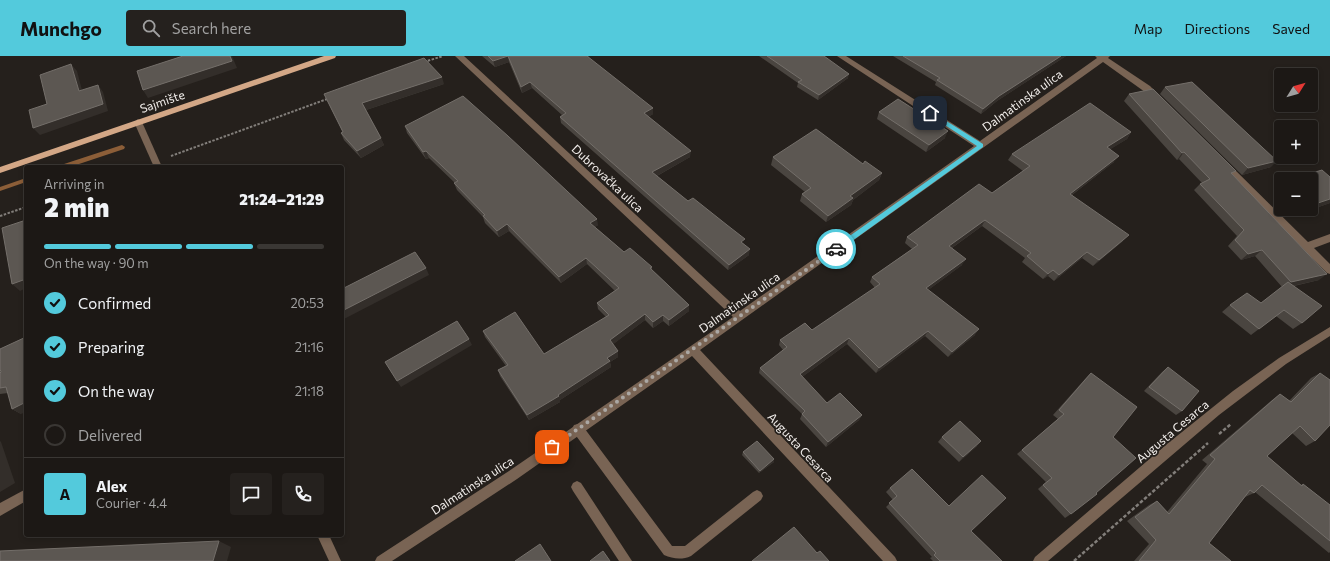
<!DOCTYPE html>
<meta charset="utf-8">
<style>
body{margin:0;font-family:Commissioner,sans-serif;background:#25211e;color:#f1f3f6;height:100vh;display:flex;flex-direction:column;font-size:15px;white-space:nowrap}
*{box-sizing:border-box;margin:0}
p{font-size:13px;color:#a0a0a0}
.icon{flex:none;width:22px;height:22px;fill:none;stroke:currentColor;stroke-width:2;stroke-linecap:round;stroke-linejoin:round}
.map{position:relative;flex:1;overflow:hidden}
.sheet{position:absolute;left:24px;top:109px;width:320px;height:372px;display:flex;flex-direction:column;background:#1c1815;border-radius:4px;box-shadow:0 2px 6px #0003,0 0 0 1px #3a3734}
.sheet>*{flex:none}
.needle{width:26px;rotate:53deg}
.controls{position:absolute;left:1274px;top:12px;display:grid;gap:8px}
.controls a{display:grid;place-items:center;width:44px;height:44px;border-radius:4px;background:#1c1815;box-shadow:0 2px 6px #0003,0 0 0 1px #3a3734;font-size:20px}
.pin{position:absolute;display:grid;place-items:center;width:34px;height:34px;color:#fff;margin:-17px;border-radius:8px;box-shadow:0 2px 6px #0006}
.courier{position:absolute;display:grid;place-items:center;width:40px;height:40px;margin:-20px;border:3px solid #53cadc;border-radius:50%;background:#fff;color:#222;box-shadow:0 1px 5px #0007}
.head em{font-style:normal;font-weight:800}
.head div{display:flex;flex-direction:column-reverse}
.head{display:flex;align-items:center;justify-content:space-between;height:68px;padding:0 20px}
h1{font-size:26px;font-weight:800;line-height:30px}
.bar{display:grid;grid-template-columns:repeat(4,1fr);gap:6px 4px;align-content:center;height:48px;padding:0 20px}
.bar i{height:5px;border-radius:3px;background:#3a3734}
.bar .current{background:#53cadc}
.bar p{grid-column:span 4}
.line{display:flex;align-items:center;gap:10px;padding:0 20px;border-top:1px solid #3a3734}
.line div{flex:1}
.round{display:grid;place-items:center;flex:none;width:42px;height:42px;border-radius:4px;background:#25211e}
ol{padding:0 20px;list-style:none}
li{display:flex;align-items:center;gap:12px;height:44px}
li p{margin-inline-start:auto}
li .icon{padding:4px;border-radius:50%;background:#53cadc;color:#111;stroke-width:4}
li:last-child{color:#a0a0a0}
li i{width:22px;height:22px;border:2px solid #3a3734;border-radius:50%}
header{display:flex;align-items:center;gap:24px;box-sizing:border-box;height:56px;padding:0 20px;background:#53cadc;color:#111}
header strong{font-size:19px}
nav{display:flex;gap:22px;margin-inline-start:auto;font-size:14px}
.search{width:280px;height:36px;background:#25211e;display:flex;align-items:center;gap:10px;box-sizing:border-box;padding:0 14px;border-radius:4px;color:#a0a0a0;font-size:15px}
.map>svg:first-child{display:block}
</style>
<header>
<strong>Munchgo</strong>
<div class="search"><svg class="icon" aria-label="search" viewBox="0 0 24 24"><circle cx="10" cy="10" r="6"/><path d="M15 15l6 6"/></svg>Search here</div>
<nav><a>Map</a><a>Directions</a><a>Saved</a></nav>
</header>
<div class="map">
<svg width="1330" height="505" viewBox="0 0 1330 505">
<rect width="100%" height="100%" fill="#25201c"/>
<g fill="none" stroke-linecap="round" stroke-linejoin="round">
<g fill="#8c5e38" fill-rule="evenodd">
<polygon points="122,89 125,91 124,93 70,111 60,111 61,109"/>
<polygon points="26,122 26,126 0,135 0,131"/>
</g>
<g stroke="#827e7a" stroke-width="2" stroke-dasharray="2.5 1.5" stroke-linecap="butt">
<polyline points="424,6 443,0"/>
<polyline points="171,100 330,42"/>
<polyline points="0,160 26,151"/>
</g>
<g stroke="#827e7a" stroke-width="2.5" stroke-dasharray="3.5 2" stroke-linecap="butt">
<polyline points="1219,378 1231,368"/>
<polyline points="1074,505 1208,387"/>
</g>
<g fill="#796454" fill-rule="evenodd">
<path d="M 578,368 L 582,369 L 672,490 L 685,490 L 753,436 L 757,434 L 761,436 L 763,440 L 761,444 L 691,500 C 682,504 673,503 664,499 L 574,377 L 572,373 L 574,369 Z"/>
<polygon points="577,425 581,427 632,505 619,505 573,435 571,431 573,427"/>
<polygon points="26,433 26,445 0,460 0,447"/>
</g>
<g fill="#796454" fill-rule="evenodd">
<polygon points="455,0 464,0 740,255 974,90 837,0 846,0 980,85 1097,2 1095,0 1110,0 1108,2 1150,30 1163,43 1159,46 1103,6 700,294 895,501 897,505 883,505 692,300 517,423 392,505 375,505 377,501 509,415 733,261"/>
<polygon points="138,63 142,66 162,111 154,111 134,66"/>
<polygon points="1225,106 1228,107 1308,186 1330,178 1330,186 1314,192 1330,208 1330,218 1327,217 1222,111 1221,109"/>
<polygon points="1330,271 1330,280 1286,308 1219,359 1048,505 1033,505 1035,501 1167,388 1233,335 1279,302"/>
<polygon points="317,479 329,479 341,505 329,505"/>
</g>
<polygon fill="#d3a786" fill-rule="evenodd" points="324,0 336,0 335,2 0,117 0,111"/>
</g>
<g fill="#4a4540">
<polygon points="482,0 589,0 588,1 653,58 648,61 690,101 657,120 688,145 744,188 749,199 728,214 561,67 560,61 562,59 532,32 522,37 509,6 495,11"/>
<polygon points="759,0 824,0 848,22 818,44 797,31 798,27"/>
<polygon points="893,0 1066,0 997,45 981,58 935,29 936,26"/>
<polygon points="444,28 366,54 384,89 361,102 344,84 341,77 343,76 324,38"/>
<polygon points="1165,31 1271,111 1242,119 1160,38"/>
<polygon points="1129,38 1233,119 1319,224 1294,230 1302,267 1293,273 1276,260 1251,279 1222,256 1230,249 1261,247 1282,231 1255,200 1241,204 1228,190 1237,180 1194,134 1200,128 1202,127 1179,103 1177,104 1124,45"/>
<polygon points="879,56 945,82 926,96 877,63"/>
<polygon points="405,70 598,169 595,171 624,196 652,211 652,214 689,249 689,255 669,270 663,265 653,272 645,264 613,288 618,301 610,306 611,311 560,344 560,346 529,364 500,320 498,314 506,310 485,281 483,275 544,298 606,261 598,253 597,247 615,235 587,208 561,227 509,175 499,181 485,167 483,161 457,134 454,127 455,127 429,102 426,103 407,77"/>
<polygon points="1131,76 1127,83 1110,93 1114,106 1072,139 1123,185 1093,210 1082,202 1054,225 1048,220 1043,223 1022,206 1025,202 982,170 952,192 962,209 928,234 975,279 948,301 925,280 876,317 847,288 802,321 827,347 862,359 859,364 826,391 800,363 802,358 759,317 760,312 783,294 779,289 780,284 812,274 875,232 870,226 872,221 912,193 905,187 907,181 992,137 1023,115 1008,104 1012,98"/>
<polygon points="773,101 863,108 882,117 879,124 853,144 851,149 826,166 800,145 802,138 805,136 771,109"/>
<polygon points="1311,123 1330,147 1310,154 1309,153 1311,153"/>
<polygon points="1168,311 1182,355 1176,359 1144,335 1162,316"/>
<polygon points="0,317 21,358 12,353 8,337 0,338"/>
<polygon points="1091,317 1113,381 1071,458 1065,462 1038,433 1046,426 1017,398 1058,363 1053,359 1085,323"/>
<polygon points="1320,317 1315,385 1306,390 1292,377 1267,400 1301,429 1303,428 1330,449 1330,496 1329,497 1255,436 1254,437 1245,441 1209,487 1231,505 1134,505 1149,488 1127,465 1149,449 1157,445 1167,456 1207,408 1202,404 1272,344 1280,338 1289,345 1311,322"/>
<polygon points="942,381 977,390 959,406 938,386"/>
<polygon points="743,396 774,403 774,406 759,417 742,399"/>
<polygon points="890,432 971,475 1002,505 933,505 930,502 932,501 886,451 893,444 886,436"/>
</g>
<g fill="#332e2a">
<polygon points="230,0 232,0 237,12 148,42 143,34"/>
<polygon points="508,0 509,6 495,11 493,5"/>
<polygon points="1061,0 1066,0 997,45 981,58 983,53 999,40"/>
<polygon points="71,8 77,15 84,42 79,35"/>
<polygon points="849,18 848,22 818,44 819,39"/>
<polygon points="442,21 444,28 366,54 362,47"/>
<polygon points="530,26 532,32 522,37 521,31"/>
<polygon points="98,29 103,36 108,55 40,79 33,72"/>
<polygon points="653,52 653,58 644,64 644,57"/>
<polygon points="948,75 945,82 926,96 929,89"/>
<polygon points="1131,76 1127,83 1103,98 1107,91"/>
<polygon points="381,82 384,89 361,102 357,95"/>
<polygon points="426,95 429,102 426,103 423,96"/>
<polygon points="691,95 690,101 653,122 652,116"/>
<polygon points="1184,96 1179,103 1177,104 1182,97"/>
<polygon points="1119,100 1114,106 1065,144 1070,138"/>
<polygon points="1277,105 1271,111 1242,119 1248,112"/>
<polygon points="882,117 879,124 853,144 851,149 826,166 828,160 850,140"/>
<polygon points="1330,143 1330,147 1310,154 1318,147"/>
<polygon points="597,163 598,169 591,174 590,167"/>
<polygon points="985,164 982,170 946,196 949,190"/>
<polygon points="507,168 509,175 499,181 497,175"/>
<polygon points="1129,179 1123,185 1093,210 1099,204"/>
<polygon points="750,193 749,199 728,214 729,209"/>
<polygon points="1262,194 1255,200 1241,204 1248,198"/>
<polygon points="1087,196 1082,202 1054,225 1059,219"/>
<polygon points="586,202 587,208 561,227 559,221"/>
<polygon points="966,203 962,209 923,238 926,232"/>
<polygon points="426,212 429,219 342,264 342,255"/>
<polygon points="1053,214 1048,220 1043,223 1048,218"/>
<polygon points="1327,218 1319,224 1283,232 1291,226"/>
<polygon points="26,223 26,232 20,235 12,228"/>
<polygon points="689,249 689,255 669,270 669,264"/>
<polygon points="645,258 645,264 611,290 610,284"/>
<polygon points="663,259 663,265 653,272 653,266"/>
<polygon points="979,273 975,279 948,301 952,296"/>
<polygon points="928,275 925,280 876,317 879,312"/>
<polygon points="849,282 847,288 798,324 800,318"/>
<polygon points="469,283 472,289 401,331 397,325"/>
<polygon points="618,295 618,301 610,306 611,311 560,344 560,346 529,364 527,359 558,339 607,302"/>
<polygon points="26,346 26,356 21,358 12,353"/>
<polygon points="862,359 859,364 826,391 828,386"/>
<polygon points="0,385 1,386 15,427 0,436"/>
<polygon points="981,385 977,390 959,406 963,401"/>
<polygon points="774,403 774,406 759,417 760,415"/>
<polygon points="219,485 231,491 227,505 213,505"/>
</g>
<g fill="#5c5752" stroke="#746f6a">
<polygon points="183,0 230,0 232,5 143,34 137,15"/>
<polygon points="488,0 508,0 493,5"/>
<polygon points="508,0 587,0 653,52 644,57 691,95 652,116 688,145 693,142 727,169 745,183 741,186 750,193 729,209 560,61 566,57 530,26 521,31"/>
<polygon points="767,0 824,0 849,18 819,39 798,26 802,24"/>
<polygon points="903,0 1061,0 999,40 983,53 937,24 940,22"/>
<polygon points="424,2 442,21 362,47 381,82 357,95 341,77 343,76 324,38"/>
<polygon points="71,8 79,35 98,29 103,48 33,72 29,54 47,48 40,19"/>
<polygon points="1192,26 1277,105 1248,112 1165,31"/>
<polygon points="1153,33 1236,115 1231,117 1327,218 1291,226 1262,194 1248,198 1235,184 1244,174 1200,128 1210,123 1184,96 1182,97 1129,38"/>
<polygon points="463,40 508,80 597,163 590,167 624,196 630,192 652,211 650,212 689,249 669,264 663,259 653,266 645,258 610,284 618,295 607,302 610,305 558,339 559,340 527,359 498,314 508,309 483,275 515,256 544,298 609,259 597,247 619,232 586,202 559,221 507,168 497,175 483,160 485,159 454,127 458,125 426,95 423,96 405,70"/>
<polygon points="898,43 948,75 929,89 879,56"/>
<polygon points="1090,47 1131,76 1107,91 1119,100 1070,138 1129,179 1099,204 1087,196 1059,219 1053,214 1048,218 1027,200 1031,197 985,164 949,190 966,203 926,232 979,273 952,296 928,275 879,312 849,282 800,318 827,347 840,337 862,359 828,386 802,358 805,355 760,312 787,291 780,284 805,267 812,274 880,228 872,221 918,189 907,181 979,128 992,137 1030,110 1012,98"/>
<polygon points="816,73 863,108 865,105 882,117 850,140 853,142 828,160 802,138 811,132 773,101"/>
<polygon points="1322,114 1330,121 1330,143 1318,147 1311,140 1311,123 1292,123"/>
<polygon points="26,164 26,223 12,228 2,172"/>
<polygon points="415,196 426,212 342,255 342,233"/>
<polygon points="1288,226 1322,250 1302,267 1284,254 1259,273 1230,249 1247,237 1261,247"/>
<polygon points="457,265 469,283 397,325 385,306"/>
<polygon points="26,281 26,346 12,353 6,331 0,332 0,317 1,316 0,313 0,293"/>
<polygon points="1168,311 1199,335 1182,355 1149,331"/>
<polygon points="1091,317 1137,351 1113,381 1136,402 1096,437 1097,438 1071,458 1043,429 1052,422 1022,394 1064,358 1059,354"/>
<polygon points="1320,317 1330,324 1330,369 1315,385 1300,370 1267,400 1302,430 1303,428 1330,449 1330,485 1262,429 1254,437 1250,434 1209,487 1231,505 1139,505 1156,484 1135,461 1157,445 1169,458 1215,403 1210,399 1280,338 1291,346"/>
<polygon points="960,365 981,385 963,401 942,381"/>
<polygon points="757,385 774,403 760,415 743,396"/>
<polygon points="912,413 949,450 982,419 1006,442 971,475 1002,505 940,505 934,499 936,497 889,447 897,440 890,432"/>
<polygon points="794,471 817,497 820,495 829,505 752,505"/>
<polygon points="219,485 213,505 0,505 0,495"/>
<polygon points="540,488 551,505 515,505"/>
<polygon points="603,495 610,505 590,505"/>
</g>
<polygon fill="#53cadc" points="928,56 932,56 983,88 983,91 838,195 834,195 834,191 977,90 928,58"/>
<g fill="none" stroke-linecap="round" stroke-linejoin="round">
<polyline stroke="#aba7a3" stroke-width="4" stroke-dasharray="0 7.2" points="552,391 836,193"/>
</g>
<g text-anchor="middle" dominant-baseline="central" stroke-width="3.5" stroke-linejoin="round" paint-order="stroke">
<g font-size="12" fill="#f3efec" stroke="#25201c">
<text transform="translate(1022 44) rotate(-36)">Dalmatinska ulica</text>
<text transform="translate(162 45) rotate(-19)">Sajmište</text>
<text transform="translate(608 122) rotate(43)">Dubrovačka ulica</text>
<text transform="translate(739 246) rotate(-35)">Dalmatinska ulica</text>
<text transform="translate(1172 375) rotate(-40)">Augusta Cesarca</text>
<text transform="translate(801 391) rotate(47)">Augusta Cesarca</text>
<text transform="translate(472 429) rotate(-33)">Dalmatinska ulica</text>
</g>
</g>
</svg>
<div class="controls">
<a><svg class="needle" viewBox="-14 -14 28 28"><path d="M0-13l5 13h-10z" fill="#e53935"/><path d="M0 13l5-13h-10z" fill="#a0a0a0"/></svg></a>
<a>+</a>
<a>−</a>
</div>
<div class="pin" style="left:552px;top:391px;background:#ea580c"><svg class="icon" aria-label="bag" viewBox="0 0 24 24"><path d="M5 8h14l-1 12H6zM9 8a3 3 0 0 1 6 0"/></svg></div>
<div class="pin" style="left:930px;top:57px;background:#1f2937"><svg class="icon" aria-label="home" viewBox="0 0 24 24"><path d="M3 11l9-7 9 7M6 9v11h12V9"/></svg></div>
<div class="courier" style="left:836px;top:193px"><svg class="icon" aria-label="car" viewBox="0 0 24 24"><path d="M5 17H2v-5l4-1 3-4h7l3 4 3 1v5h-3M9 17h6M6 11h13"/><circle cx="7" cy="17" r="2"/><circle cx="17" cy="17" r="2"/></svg></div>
<section class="sheet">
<div class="head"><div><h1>2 min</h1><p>Arriving in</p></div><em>21:24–21:29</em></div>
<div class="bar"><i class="current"></i><i class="current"></i><i class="current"></i><i></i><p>On the way · 90 m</p></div>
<ol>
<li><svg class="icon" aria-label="check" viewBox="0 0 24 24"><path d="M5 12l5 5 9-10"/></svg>Confirmed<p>20:53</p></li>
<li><svg class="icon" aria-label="check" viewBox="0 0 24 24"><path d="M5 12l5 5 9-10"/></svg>Preparing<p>21:16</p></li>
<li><svg class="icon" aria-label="check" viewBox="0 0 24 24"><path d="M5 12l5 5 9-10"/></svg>On the way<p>21:18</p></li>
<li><i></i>Delivered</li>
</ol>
<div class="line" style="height:72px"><b class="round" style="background:#53cadc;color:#111">A</b><div><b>Alex</b><p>Courier · 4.4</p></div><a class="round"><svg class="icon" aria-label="chat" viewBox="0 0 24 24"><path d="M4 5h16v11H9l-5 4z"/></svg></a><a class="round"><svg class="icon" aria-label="phone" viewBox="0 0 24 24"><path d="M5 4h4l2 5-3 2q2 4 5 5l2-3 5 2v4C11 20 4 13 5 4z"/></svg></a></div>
</section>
</div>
